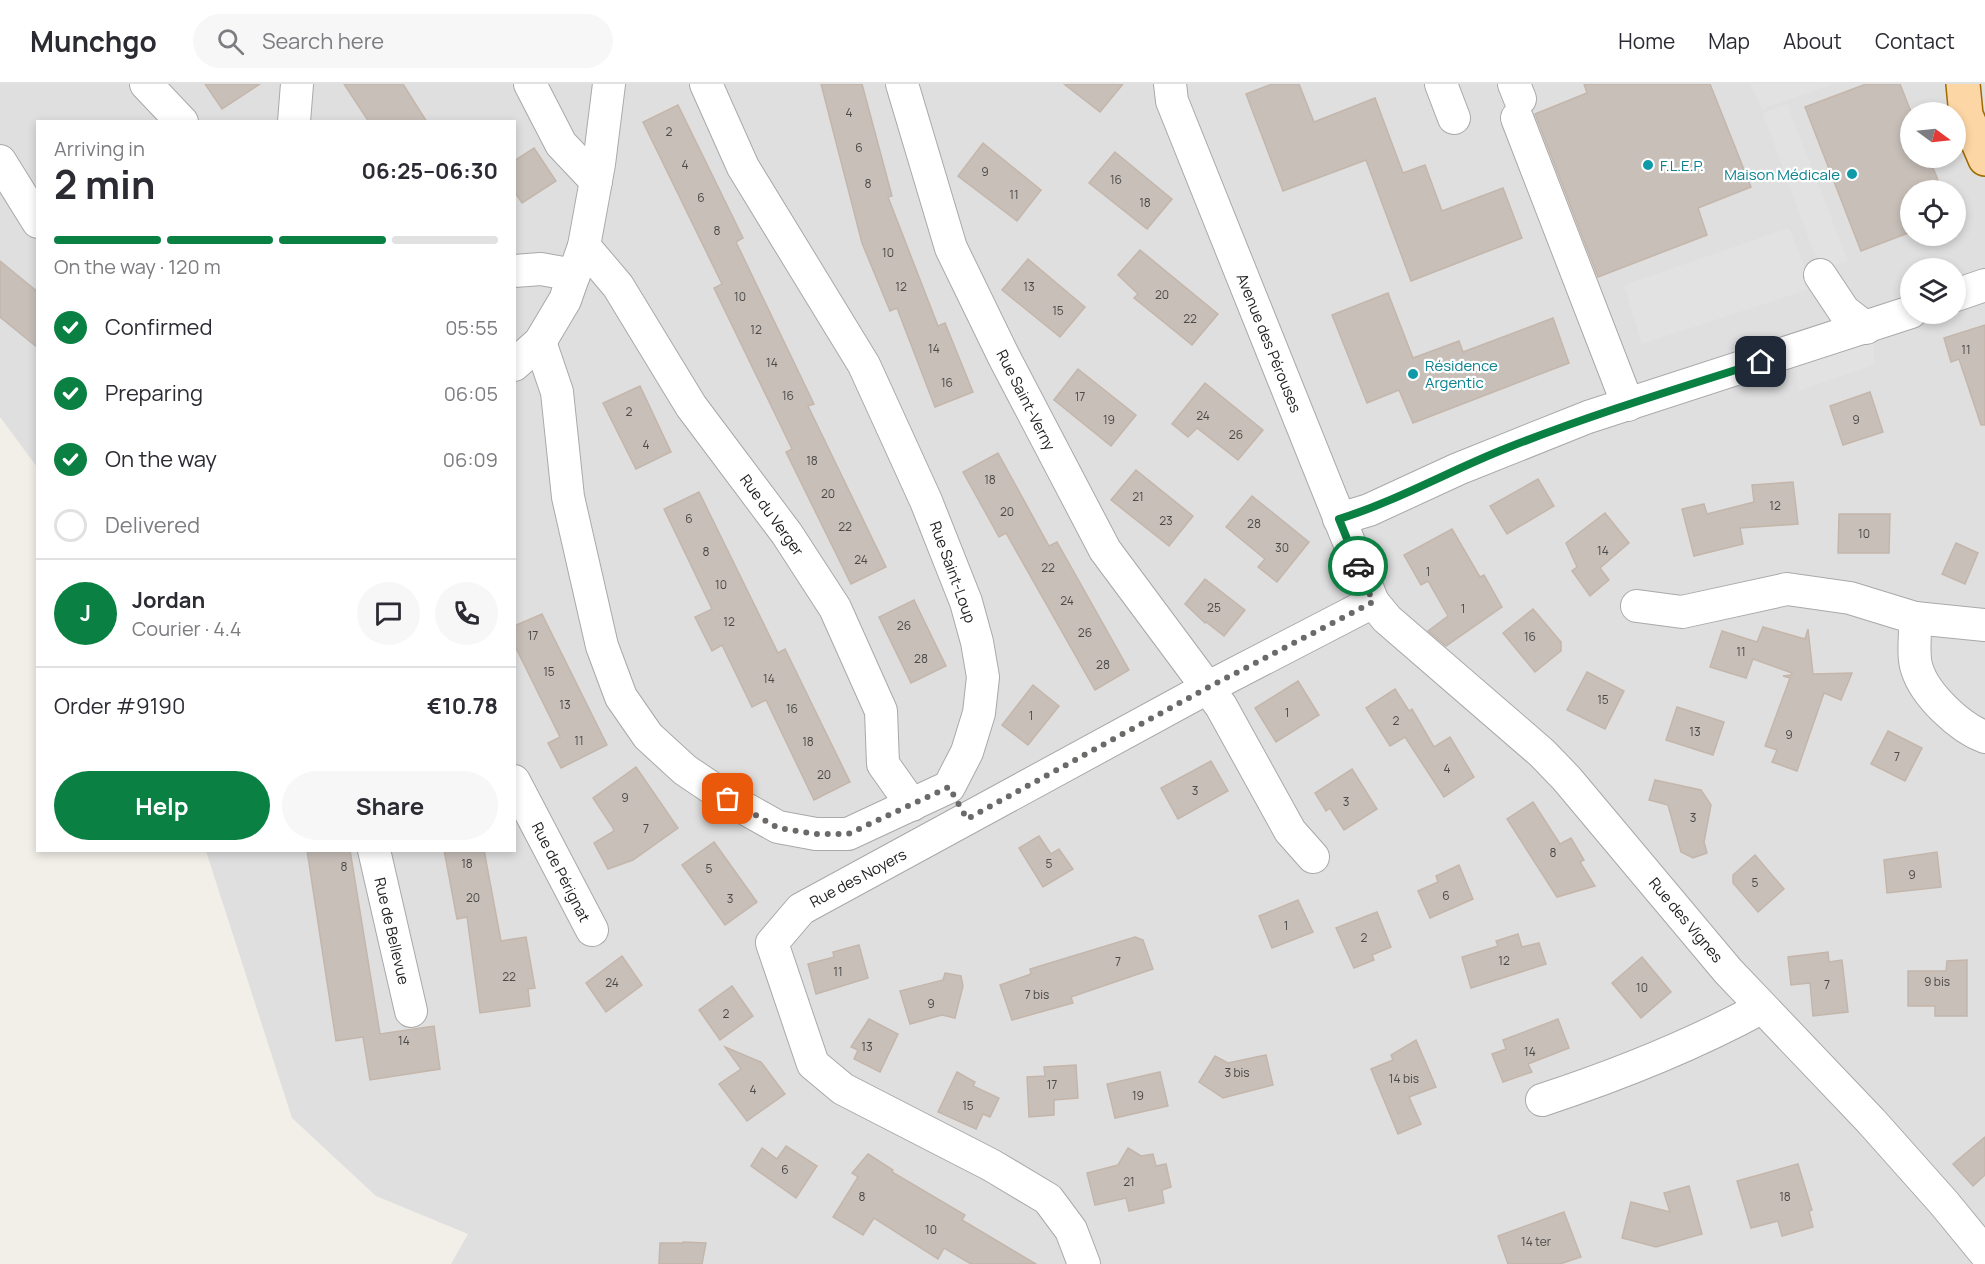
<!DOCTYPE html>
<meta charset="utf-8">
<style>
body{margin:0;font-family:Manrope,sans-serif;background:#f7f7f7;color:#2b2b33;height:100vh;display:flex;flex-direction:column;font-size:22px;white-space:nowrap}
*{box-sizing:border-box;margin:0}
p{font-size:20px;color:#7c7c81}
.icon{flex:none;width:33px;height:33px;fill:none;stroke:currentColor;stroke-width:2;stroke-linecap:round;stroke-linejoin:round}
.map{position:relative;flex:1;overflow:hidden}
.panel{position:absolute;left:36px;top:36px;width:480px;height:732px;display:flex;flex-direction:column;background:#fff;border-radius:0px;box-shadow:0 3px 9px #0003}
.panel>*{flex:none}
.needle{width:39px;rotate:105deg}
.fabs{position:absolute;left:1900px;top:18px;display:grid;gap:12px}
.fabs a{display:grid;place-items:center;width:66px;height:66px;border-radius:50%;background:#fff;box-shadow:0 3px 9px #0003;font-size:30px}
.pin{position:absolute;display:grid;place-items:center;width:51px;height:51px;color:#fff;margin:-26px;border-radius:12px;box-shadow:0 3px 9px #0006}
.courier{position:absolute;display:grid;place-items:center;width:60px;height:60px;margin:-30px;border:4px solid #0b8043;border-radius:50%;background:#fff;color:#222;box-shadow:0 2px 8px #0007}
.headline em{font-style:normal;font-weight:700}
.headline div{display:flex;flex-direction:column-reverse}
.headline{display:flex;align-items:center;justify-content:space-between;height:102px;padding:0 18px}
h1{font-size:39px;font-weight:700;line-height:45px}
.bar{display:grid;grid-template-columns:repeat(4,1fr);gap:9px 6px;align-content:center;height:72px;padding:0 18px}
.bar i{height:8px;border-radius:4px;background:#e1e1e2}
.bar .selected{background:#0b8043}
.bar p{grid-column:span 4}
.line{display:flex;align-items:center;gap:15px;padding:0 18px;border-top:2px solid #e1e1e2}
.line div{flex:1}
.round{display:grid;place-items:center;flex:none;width:63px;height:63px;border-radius:32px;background:#f7f7f7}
ol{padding:0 18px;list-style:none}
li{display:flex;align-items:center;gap:18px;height:66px}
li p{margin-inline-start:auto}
li .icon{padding:6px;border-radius:50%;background:#0b8043;color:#fff;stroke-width:4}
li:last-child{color:#7c7c81}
li i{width:33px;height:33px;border:3px solid #e1e1e2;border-radius:50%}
.cta{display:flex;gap:12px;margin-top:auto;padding:12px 18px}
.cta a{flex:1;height:69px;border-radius:36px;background:#0b8043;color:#fff;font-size:24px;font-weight:700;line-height:69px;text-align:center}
.cta a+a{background:#f7f7f7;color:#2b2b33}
header{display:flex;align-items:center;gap:36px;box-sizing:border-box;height:84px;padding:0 30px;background:#fff;border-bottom:2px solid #e1e1e2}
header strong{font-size:28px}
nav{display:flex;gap:33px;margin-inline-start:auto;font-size:21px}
.search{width:420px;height:54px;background:#f7f7f7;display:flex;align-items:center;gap:15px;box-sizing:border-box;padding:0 21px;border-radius:33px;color:#7c7c81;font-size:22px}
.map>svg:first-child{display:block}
</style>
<header>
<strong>Munchgo</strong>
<div class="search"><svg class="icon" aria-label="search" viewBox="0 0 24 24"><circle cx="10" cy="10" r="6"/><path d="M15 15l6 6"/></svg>Search here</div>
<nav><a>Home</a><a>Map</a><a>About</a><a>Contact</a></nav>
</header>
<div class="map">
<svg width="1985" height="1180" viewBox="0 0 1985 1180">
<rect width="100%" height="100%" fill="#f2efe9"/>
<path fill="#e0dfdf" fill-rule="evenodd" d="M 0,0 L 1985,0 L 1985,1180 L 451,1180 L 468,1150 L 376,1112 L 292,1034 L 206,767 L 514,766 L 514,38 L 38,38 L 37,383 L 0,333 ZM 1911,28 L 1956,28 L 1956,74 L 1911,74 ZM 1911,106 L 1956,106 L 1956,152 L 1911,152 ZM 1911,184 L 1956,184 L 1956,230 L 1911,230 Z"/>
<g fill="#e2e2e2">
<polygon points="1750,0 1833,0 1762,25"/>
<polygon points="1787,20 1848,177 1828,184 1814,169 1763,29"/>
<polygon points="1789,144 1813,204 1642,260 1624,201"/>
<polygon points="1874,259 1874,281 1798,307 1796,280"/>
</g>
<g fill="#c7bfb8" stroke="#c4b6ab" stroke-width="1.5">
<polygon points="205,0 260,0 222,25"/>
<polygon points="344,0 403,0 427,38 369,38"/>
<polygon points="821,0 862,0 892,112 888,113 938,242 945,239 973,308 935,323 897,224 890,227 862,159"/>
<polygon points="1064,0 1123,0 1100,28"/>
<polygon points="1272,0 1299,0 1314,38 1375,14 1403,89 1425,81 1442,127 1503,104 1522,154 1411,197 1366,76 1283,107 1246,10"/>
<polygon points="1584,0 1710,0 1751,103 1698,124 1707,151 1598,193 1535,30 1587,9"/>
<polygon points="1866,0 1900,0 1911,28 1911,74 1929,74 1942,106 1911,106 1911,148 1861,167 1805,23"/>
<polygon points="678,21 743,154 736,158 814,320 808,322 886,483 851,500 786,368 792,365 714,204 722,200 643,38"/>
<polygon points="983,59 1041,106 1017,137 958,92"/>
<polygon points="534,64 556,97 522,119 514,107 514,77"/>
<polygon points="1115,68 1172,115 1147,145 1089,99"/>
<polygon points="1140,166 1218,230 1192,261 1134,214 1138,210 1118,191"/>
<polygon points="1028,175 1085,223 1060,253 1002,206"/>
<polygon points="0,177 38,208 38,264 0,233"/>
<polygon points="1388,209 1413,274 1459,257 1463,268 1553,234 1569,279 1413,339 1399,306 1367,319 1332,231"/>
<polygon points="1985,241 1985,341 1981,341 1959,275 1951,278 1944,254"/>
<polygon points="1078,285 1136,331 1111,362 1054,316"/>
<polygon points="1205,299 1263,346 1238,376 1197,344 1188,353 1172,340"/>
<polygon points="640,302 671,368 636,385 603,319"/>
<polygon points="1870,308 1883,348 1843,361 1830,322"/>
<polygon points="998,369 1049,462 1057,458 1129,586 1095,606 1006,449 999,453 963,388"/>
<polygon points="1136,386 1193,432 1169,462 1111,416"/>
<polygon points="1538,395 1554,422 1507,450 1490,422"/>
<polygon points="1793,398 1798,440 1740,444 1743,460 1694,472 1682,425 1704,420 1707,430 1754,418 1752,401"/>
<polygon points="699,408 778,569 785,565 850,698 814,716 766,616 752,623 722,561 712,567 695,533 712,525 664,425"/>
<polygon points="1252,412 1309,458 1277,498 1258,483 1265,475 1226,443"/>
<polygon points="1605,429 1629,459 1600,484 1609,496 1590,512 1572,487 1577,483 1566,459"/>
<polygon points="1839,430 1890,430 1889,469 1838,469"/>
<polygon points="1452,445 1480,493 1484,491 1502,523 1446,562 1428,547 1448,532 1428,497 1421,501 1404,471"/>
<polygon points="1956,459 1978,469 1965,500 1942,490"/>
<polygon points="1205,495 1245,526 1224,552 1206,538 1205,539 1185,520"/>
<polygon points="914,516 946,582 911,599 879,533"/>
<polygon points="1533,525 1561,558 1561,567 1535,588 1503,549"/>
<polygon points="542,530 607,661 561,684 548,659 560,653 514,560 514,542"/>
<polygon points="1763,543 1805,555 1808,545 1813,590 1852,589 1841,616 1824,609 1797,687 1772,678 1777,666 1765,662 1790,594 1783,592 1791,591 1792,589 1753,575 1746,594 1710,583 1722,547 1757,558"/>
<polygon points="1587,588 1624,607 1605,645 1567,626"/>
<polygon points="1298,597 1319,631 1276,658 1255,624"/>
<polygon points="1033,601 1059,622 1028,661 1002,641"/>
<polygon points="1395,605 1409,627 1412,625 1434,663 1450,653 1474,693 1444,713 1405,653 1390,662 1366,624"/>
<polygon points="1677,623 1724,638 1713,671 1666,656"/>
<polygon points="1888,647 1922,664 1905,697 1871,680"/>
<polygon points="1211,677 1228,707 1178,735 1161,704"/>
<polygon points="636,683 678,744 633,776 608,785 594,759 614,747 613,744 593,714"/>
<polygon points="1352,685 1377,725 1344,746 1330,724 1326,727 1315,709"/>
<polygon points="1655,696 1701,706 1711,721 1704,758 1707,769 1693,774 1681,768 1668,721 1649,716"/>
<polygon points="1533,718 1560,760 1571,754 1584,776 1580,778 1595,802 1557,813 1507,735"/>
<polygon points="1039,752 1051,770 1059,765 1073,785 1043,803 1019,764"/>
<polygon points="714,758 757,818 725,841 682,781"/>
<polygon points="307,766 350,766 380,950 434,942 440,985 370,996 363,953 336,957"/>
<polygon points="444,766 484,766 501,857 526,853 535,904 528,905 530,922 480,929 467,833 457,835"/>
<polygon points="1937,768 1941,803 1887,809 1884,776"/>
<polygon points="1755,771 1784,805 1758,828 1733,799 1733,791"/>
<polygon points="1459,781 1473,815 1430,834 1418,807 1438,798 1436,792"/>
<polygon points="1298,816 1313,848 1272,864 1259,832"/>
<polygon points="1377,828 1391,863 1372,871 1374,876 1354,884 1336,844"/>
<polygon points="1518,850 1522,863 1539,859 1546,880 1471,904 1462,873 1498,862 1496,857"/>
<polygon points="1135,853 1143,856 1153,885 1071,913 1073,919 1012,936 1000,901 1031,890 1030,885"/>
<polygon points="859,861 868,894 816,910 808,880 834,873 833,868"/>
<polygon points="1828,868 1829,878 1842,876 1848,928 1813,932 1810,899 1791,901 1788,873"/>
<polygon points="622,872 642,901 606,928 586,899"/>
<polygon points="1642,873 1671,908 1641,934 1612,899"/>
<polygon points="1967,876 1967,932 1935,932 1935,922 1908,922 1908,887 1946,887 1947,877"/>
<polygon points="945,889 961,892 963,902 955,934 942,931 910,940 900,907 943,896"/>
<polygon points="732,902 753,932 720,956 699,926"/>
<polygon points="869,935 898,950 880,988 854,975 858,966 851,963"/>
<polygon points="1558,935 1569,964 1528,980 1532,988 1503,998 1492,970 1506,965 1503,956"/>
<polygon points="1416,956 1436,1003 1409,1013 1421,1040 1398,1050 1371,985 1393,976 1391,971"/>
<polygon points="725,963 761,978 785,1010 747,1037 719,1000 741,985"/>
<polygon points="1266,971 1273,1001 1223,1014 1199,998 1215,972 1228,979"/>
<polygon points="1076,981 1078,1014 1054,1016 1054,1031 1029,1033 1027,993 1045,992 1044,983"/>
<polygon points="957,988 975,998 973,1002 999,1014 990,1033 983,1030 976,1045 938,1028"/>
<polygon points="1160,988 1168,1022 1115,1034 1107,1000"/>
<polygon points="1985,1053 1985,1091 1973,1102 1953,1080"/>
<polygon points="786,1062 817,1082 796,1114 751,1082 762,1064 777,1075"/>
<polygon points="1128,1064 1141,1072 1153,1070 1156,1082 1166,1080 1171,1103 1162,1106 1164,1119 1129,1127 1126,1114 1095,1121 1087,1089 1118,1081"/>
<polygon points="868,1070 893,1086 892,1088 965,1131 962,1136 1036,1180 971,1180 944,1164 938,1175 874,1134 863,1151 833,1133 858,1093 852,1089"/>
<polygon points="1798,1080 1812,1126 1809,1127 1813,1143 1782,1152 1778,1137 1751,1144 1737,1097"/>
<polygon points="1689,1102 1702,1150 1656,1163 1622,1154 1631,1118 1670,1128 1664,1109"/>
<polygon points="1564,1128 1581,1173 1560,1180 1508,1180 1498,1152"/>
<polygon points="683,1158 706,1159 702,1180 659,1180 660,1159 683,1159"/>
</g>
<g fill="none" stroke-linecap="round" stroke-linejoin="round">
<defs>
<g id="minor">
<polyline points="146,0 182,38"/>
<polyline points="530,0 561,60 596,97"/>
<polyline points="902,0 951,164 1004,273 1105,466 1221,622 1290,747 1313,773"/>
<polyline points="1170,0 1172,17 1373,518 1387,535 1542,669 1567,695 1728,887 1871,1037 1944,1119 1985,1169"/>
<polyline points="1441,0 1454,34"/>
<polyline points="1514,0 1520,15"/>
<polyline points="1517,34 1628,321"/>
<polyline points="294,38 297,0"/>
<polyline points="0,77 38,138"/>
<polyline points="584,162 618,202 691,322 787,450 835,524 881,627 883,680 912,721"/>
<polyline points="514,187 541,185 574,191"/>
<polyline points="1820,191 1844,227 1866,244"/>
<polyline points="1956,211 1985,201"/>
<polyline points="540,258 557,308 568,413 602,562 621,613 648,652 685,686 728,715 778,743 816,750 848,750 949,703 967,668 979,629 983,593 977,558 966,518 926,417 864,281 743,83 706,0"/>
<polyline points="514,281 540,258 565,216 584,162 599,80 609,0"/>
<polyline points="1339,435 1369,426 1458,385 1588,333 1911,228"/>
<polyline points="1637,522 1682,528 1787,505 1850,514 1915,534 1985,541"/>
<path d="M 1915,534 C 1916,549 1912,571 1917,585 C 1925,611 1960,644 1985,653"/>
<polyline points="514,697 592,846"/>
<polyline points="374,766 411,927"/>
<path d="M 1542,1016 C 1618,991 1691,962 1761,924"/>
<polyline points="1084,1180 1071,1146 1048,1115 991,1081 843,1005 813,980 772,859 801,825 1207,604 1373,518"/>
</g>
<polyline id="major" points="1963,0 1966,31 1985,75"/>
</defs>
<use href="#minor" stroke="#a9a9a9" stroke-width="34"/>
<use href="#major" stroke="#a06b00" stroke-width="36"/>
<use href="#minor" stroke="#fff" stroke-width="32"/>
<use href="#major" stroke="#fcd6a4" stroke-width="33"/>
</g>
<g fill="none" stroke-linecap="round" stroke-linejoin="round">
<polyline stroke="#6b6a68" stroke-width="6" stroke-dasharray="0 10.8" points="728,715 778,744 816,750 848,750 949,703 967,735 1207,604 1373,518 1358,482"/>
<path stroke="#0b8043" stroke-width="8" d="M 1358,482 L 1339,435 C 1397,417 1451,386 1507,364 C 1590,331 1676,305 1761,278"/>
</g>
<g fill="#0f9aa8" stroke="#fff" stroke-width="2">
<circle cx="1648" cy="81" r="6"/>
<circle cx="1852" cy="90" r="6"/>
<circle cx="1413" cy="290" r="6"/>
</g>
<g text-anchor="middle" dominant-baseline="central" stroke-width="4.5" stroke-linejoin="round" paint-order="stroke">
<g font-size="12" fill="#4b4948">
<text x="849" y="28">4</text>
<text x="669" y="47">2</text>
<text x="859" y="63">6</text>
<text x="685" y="80">4</text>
<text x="985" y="87">9</text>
<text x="1116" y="95">16</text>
<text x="868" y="99">8</text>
<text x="1014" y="110">11</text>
<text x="701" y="113">6</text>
<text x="1145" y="118">18</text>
<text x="717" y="146">8</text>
<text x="888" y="168">10</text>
<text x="901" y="202">12</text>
<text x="1029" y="202">13</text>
<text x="1162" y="210">20</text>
<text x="740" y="212">10</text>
<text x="1058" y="226">15</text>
<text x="1190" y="234">22</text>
<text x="756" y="245">12</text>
<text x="934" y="264">14</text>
<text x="1966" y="265">11</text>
<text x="772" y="278">14</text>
<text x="947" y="298">16</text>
<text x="788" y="311">16</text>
<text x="1080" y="312">17</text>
<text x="629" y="327">2</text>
<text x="1203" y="331">24</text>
<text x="1109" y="335">19</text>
<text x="1856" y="335">9</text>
<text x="1236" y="350">26</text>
<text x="646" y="360">4</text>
<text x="812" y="376">18</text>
<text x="990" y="395">18</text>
<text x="828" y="409">20</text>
<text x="1138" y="412">21</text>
<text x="1775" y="421">12</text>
<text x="1007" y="427">20</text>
<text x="689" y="434">6</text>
<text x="1166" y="436">23</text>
<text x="1254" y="439">28</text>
<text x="845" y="442">22</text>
<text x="1864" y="449">10</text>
<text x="1282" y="463">30</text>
<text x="1603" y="466">14</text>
<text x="706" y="467">8</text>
<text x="861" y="475">24</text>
<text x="1048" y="483">22</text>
<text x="1428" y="487">1</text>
<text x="721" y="500">10</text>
<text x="1067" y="516">24</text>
<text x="1214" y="523">25</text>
<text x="1463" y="524">1</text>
<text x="729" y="537">12</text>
<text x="904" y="541">26</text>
<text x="1085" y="548">26</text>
<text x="533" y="551">17</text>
<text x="1530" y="552">16</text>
<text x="1741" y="567">11</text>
<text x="921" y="574">28</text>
<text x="1103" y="580">28</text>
<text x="549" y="587">15</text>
<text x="769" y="594">14</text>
<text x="1603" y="615">15</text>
<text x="565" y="620">13</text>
<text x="792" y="624">16</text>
<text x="1287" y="628">1</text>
<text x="1031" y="631">1</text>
<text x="1396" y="636">2</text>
<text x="1695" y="647">13</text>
<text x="1789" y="650">9</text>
<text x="579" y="656">11</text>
<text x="808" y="657">18</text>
<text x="1897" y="672">7</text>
<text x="1447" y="684">4</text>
<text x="824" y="690">20</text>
<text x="1195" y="706">3</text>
<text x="625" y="713">9</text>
<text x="1346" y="717">3</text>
<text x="1693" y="733">3</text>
<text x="646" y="744">7</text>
<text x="1553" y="768">8</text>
<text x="467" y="779">18</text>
<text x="1049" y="779">5</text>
<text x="344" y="782">8</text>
<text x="709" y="784">5</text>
<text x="1912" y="790">9</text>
<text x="1755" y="798">5</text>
<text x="1446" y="811">6</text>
<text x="473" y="813">20</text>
<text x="730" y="814">3</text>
<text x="1286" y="841">1</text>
<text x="1364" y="853">2</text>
<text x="1504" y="876">12</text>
<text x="1118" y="877">7</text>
<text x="838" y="887">11</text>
<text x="509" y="892">22</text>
<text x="1937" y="897">9 bis</text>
<text x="612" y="898">24</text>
<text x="1827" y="900">7</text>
<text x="1642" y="903">10</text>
<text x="1037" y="910">7 bis</text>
<text x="931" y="919">9</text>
<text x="726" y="929">2</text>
<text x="404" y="956">14</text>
<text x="867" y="962">13</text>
<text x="1530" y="967">14</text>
<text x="1237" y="988">3 bis</text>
<text x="1404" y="994">14 bis</text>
<text x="1052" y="1000">17</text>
<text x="753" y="1005">4</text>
<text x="1138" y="1011">19</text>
<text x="968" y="1021">15</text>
<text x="785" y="1085">6</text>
<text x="1129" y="1097">21</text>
<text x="862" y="1112">8</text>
<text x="1785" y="1112">18</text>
<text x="931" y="1145">10</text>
<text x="1536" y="1157">14 ter</text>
</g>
<g font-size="15" fill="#0d838f" stroke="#fff" text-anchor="start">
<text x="1660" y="81">F.L.E.P.</text>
<text x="1840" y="90" text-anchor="end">Maison Médicale</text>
<text x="1425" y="281">Résidence<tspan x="1425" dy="17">Argentic</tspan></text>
</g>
<g font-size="15" fill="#222" stroke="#fff">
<text transform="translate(1269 259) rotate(68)">Avenue des Pérouses</text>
<text transform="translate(1026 316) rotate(63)">Rue Saint-Verny</text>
<text transform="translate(772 431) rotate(54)">Rue du Verger</text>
<text transform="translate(953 488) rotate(70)">Rue Saint-Loup</text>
<text transform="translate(561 788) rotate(63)">Rue de Pérignat</text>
<text transform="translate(858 794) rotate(-28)">Rue des Noyers</text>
<text transform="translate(1686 836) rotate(50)">Rue des Vignes</text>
<text transform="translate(392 847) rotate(77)">Rue de Bellevue</text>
</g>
</g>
</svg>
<div class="fabs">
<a><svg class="needle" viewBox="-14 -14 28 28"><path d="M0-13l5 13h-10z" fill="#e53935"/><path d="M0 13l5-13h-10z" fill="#7c7c81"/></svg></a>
<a><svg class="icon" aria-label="locate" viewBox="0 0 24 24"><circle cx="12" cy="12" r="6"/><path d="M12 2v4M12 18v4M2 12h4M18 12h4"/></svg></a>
<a><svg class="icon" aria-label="layers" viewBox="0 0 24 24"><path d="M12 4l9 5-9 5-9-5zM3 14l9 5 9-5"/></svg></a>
</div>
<div class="pin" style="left:728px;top:715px;background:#ea580c"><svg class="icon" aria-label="bag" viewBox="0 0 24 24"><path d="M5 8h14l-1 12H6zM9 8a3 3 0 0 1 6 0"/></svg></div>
<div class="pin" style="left:1761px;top:278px;background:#1f2937"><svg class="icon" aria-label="home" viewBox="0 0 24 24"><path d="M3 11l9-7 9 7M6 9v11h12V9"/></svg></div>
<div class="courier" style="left:1358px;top:482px"><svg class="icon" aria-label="car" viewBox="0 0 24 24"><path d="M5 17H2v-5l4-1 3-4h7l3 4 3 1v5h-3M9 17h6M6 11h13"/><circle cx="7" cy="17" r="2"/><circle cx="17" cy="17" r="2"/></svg></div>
<section class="panel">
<div class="headline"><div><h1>2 min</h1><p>Arriving in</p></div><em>06:25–06:30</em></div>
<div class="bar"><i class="selected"></i><i class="selected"></i><i class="selected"></i><i></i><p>On the way · 120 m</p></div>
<ol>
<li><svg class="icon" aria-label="check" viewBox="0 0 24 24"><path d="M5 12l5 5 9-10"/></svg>Confirmed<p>05:55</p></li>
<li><svg class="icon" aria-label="check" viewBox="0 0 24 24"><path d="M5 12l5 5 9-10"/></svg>Preparing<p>06:05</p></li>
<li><svg class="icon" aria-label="check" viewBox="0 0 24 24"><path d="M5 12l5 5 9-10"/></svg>On the way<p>06:09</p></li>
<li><i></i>Delivered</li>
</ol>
<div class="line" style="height:108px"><b class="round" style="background:#0b8043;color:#fff">J</b><div><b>Jordan</b><p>Courier · 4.4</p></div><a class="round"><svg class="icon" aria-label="chat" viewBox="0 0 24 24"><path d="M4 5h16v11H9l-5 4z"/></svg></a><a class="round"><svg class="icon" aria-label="phone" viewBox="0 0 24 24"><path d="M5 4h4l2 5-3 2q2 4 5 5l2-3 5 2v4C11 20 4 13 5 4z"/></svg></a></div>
<div class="line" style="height:78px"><div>Order #9190</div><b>€10.78</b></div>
<div class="cta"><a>Help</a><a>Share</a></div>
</section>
</div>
